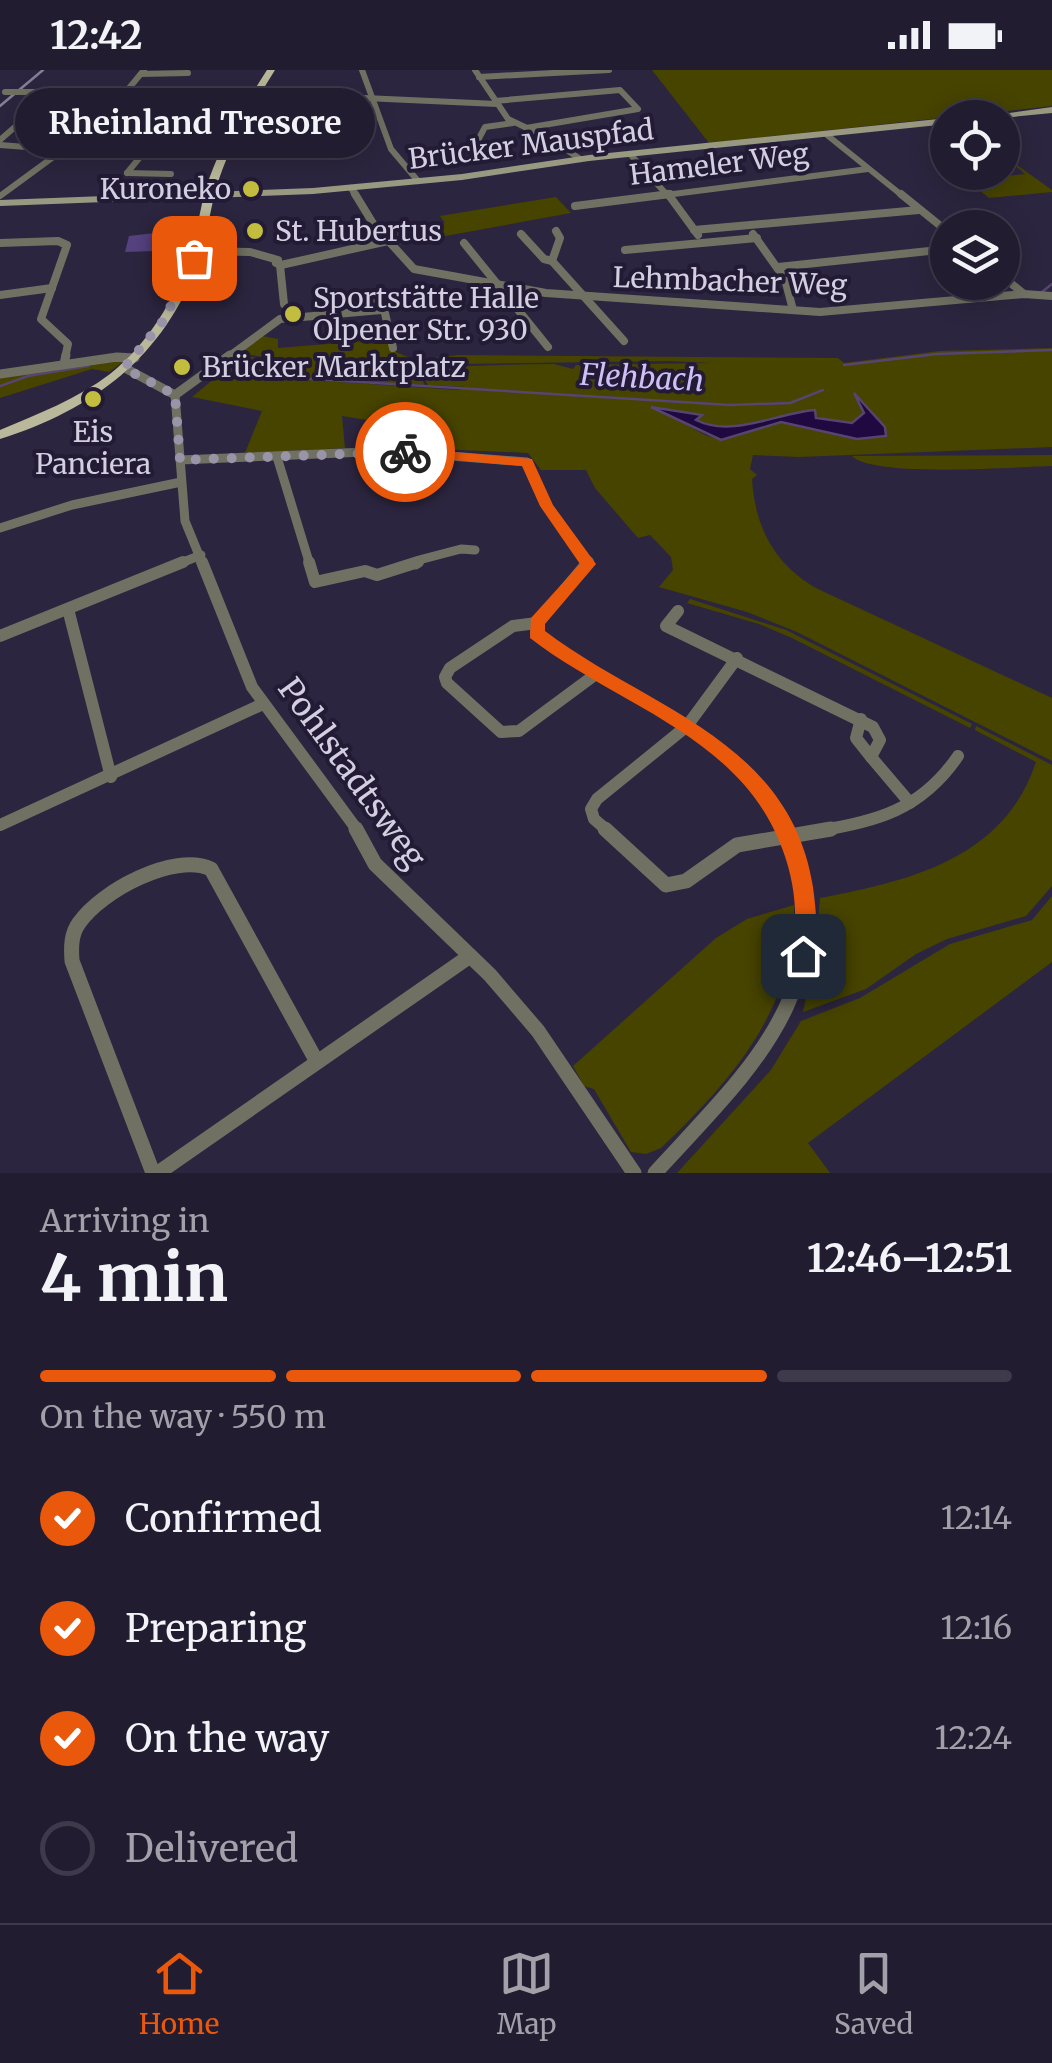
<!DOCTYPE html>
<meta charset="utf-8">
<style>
body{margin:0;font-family:Merriweather,serif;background:#292537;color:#f1f3f6;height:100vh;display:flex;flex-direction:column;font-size:38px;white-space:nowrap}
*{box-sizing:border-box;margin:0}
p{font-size:32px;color:#a2a1aa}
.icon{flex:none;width:55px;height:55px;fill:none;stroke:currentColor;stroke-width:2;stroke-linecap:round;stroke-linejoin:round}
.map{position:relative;height:1103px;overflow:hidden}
.drawer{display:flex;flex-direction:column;background:#211c2f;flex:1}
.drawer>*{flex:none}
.buttons{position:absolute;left:930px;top:30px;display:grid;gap:20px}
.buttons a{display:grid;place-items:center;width:90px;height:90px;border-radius:50%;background:#211c2f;box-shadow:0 5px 25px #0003,0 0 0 2px #3e3a4b;font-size:50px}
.pin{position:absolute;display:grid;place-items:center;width:85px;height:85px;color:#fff;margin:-42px;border-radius:20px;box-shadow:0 5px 15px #0006}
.courier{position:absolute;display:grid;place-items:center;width:100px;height:100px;margin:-50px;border:8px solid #ea580c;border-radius:50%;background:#fff;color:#222;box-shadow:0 2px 12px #0007}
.bubble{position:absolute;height:70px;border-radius:35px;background:#211c2f;box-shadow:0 5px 25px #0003,0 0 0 2px #3e3a4b;font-size:32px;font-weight:700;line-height:70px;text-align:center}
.overview em{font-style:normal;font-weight:700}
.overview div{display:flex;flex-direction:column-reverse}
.overview{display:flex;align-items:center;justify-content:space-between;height:170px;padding:0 40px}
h1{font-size:65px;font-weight:700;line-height:75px}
.bar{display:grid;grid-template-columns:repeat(4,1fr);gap:15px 10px;align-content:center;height:120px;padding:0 40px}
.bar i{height:12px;border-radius:8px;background:#3e3a4b}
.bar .selected{background:#ea580c}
.bar p{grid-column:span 4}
ol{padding:0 40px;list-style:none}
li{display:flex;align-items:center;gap:30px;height:110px}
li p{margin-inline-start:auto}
li .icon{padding:10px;border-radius:50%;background:#ea580c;color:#fff;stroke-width:4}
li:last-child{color:#a2a1aa}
li i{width:55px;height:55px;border:5px solid #3e3a4b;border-radius:50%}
.status{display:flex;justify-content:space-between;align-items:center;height:70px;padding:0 50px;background:#211c2f;direction:ltr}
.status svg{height:28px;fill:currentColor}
.dock{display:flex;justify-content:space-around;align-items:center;height:140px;border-top:2px solid #3e3a4b;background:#211c2f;font-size:28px;color:#a2a1aa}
.dock a{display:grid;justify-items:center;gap:5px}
.dock .selected{color:#ea580c}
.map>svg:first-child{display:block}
</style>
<div class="status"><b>12:42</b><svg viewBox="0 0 49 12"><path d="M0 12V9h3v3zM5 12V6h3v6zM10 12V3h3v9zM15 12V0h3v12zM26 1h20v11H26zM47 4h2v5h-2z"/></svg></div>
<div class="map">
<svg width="1052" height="1103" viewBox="0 0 1052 1103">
<rect width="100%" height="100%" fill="#2c253f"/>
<g fill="#474400" fill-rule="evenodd">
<polygon points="652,0 1052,0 1052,36 709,73"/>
<polygon points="1003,85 1052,120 1052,122 989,128 967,110 1025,104"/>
<polygon points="556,127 571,143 396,175 384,160 445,153 440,146"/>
<path d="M 262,266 L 278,269 L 278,278 L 390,269 L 392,280 L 414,290 L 459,285 L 838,288 L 844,293 L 940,281 L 1052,278 L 1052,377 L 799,387 L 753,385 L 750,399 L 757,405 L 752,409 C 755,458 775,495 818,519 L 1052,628 L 1052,691 L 797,562 L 747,542 L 659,517 L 673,500 L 671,487 L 650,465 L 638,468 L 595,418 L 586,400 L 541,400 L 528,383 L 369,376 L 373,351 L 342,346 L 345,378 L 245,383 L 262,341 L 192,327 L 215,308 L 214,304 L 459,320 L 465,317 L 428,315 L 422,305 L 424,315 L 215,302 L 237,284 C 344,308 446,294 554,294 L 573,299 L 576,295 L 712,293 L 669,291 L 316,296 L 239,283 ZM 653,336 L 702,345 L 695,350 C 726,367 776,349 809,340 C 822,353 843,357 861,349 L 864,341 L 885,357 L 886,366 L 857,369 L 781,352 L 721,370 L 705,365 Z"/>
<polygon points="114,291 123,292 109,302 92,299 0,328 0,307"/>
<path d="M 1052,385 L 1052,396 C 1015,397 874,408 852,386 Z"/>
<polygon points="690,529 786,560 972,654 970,658 792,568 759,554 687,533"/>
<path d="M 976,656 L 1052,695 L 1052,816 L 1026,846 L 947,869 L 916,884 L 866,919 L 803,942 L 815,886 L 820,828 C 909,811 1004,789 1036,692 L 975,660 Z"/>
<polygon points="1052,826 1052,892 808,1073 830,1103 677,1103 771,1000 801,951 860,928 950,874 1032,850"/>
<path d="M 794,835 C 796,937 733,1009 661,1078 L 646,1084 L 631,1082 L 594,1019 L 584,1016 L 573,996 L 716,868 L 747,849 Z"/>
</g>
<path fill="#200841" stroke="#564471" stroke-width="2.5" d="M 854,323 L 885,357 L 886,366 L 857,369 L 781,352 L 721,370 L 651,337 L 702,345 L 696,350 C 732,368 777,343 815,340 L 816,348 L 852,353 L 864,343 Z"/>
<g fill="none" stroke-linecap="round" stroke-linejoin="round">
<g stroke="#564471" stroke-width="2.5">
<polyline points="1042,222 1052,214"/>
<polyline points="844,295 937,284 1052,280"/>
<polyline points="214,303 730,335 790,333 823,320"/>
<polyline points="0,316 28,306 88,296"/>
</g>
</g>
<polygon fill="#54417d" points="163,162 157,181 125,182 129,166"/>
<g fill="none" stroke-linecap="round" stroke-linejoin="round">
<g stroke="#717163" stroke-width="6">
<polyline points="362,0 391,79 418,111"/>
<polyline points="475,0 508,49 554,71 580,89"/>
<polyline points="141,4 188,3"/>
<polyline points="479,7 609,0"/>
<polyline points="25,22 208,21 497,34"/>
<polyline points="495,31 620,20 638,39 526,58"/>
<polyline points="319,37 329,76"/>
<polyline points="281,44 321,43"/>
<polyline points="827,65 904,127"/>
<polyline points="230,68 326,65"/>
<polyline points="0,70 55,22"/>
<polyline points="476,74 485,57 513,53"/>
<polyline points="0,75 66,80"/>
<polyline points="63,83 140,85"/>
<polyline points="630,84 669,127"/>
<polyline points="127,103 177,42"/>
<polyline points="127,103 171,104"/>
<polyline points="351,118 356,127"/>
<polyline points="0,126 101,52 144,0"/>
<polyline points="650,127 868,99"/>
</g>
<g stroke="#717163" stroke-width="8">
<polyline points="355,124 374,155 414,199 546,223 820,242 1024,224 1052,226"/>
<polyline points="668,124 698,165"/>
<polyline points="901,124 948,162"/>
<polyline points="575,136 670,124"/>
<polyline points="694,160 919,140"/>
<polyline points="556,161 560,168 552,191 624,271"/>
<polyline points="521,164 544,189 552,191"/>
<polyline points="753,164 785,209 793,240"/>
<polyline points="0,173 58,171 67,175 41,249 68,274 65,288"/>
<polyline points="464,173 548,277"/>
<polyline points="625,180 757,168"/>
<polyline points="196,181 250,182 278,190 276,193 281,195 388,171"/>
<polyline points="280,195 284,234"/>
<polyline points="778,197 948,179"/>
<polyline points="1002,206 1024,224"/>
<polyline points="0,225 52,218"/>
<polyline points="384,239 393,278"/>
<polyline points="333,244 335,268"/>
<polyline points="112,288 129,288"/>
<polyline points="227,288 280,249 381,240 385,231 345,232 340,235 342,243"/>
</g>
<g stroke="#717163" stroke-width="9">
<polyline points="64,294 66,285"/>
<polyline points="125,298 175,325 185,451 203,495"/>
<polyline points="0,304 117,287 135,288"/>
<polyline points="175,325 230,285"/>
<polyline points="277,387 310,495"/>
<polyline points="180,390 388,381 527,392 547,436 588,495"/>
<polyline points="0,458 72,435 181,412"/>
<polyline points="176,495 201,485"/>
<polyline points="416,495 419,490 461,479 475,480"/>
</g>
<g stroke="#717163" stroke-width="12">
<polyline points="202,492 252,617 358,761"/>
<polyline points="309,492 315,512 365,501 377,505 418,492"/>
<path d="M 588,492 L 537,553 L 536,563 C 617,629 742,658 785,761"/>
<polyline points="68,539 111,707"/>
<polyline points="678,541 666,556 873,657 880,670 871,687 910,733"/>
<polyline points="537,553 513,556 450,598 445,607 447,613 501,662 519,661 596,604"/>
<polyline points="0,566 183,492"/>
<polyline points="861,649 856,668 871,687"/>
<polyline points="0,755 263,634"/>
<polyline points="608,761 594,749 591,739 597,729 687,656 737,588"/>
<path d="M 816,761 C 877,752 922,739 958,686"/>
</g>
<g stroke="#717163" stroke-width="15">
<polyline points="356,759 375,794 490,905 538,961 634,1103"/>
<polyline points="605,759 666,815 686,811 737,775 831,759"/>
<path d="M 153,1103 L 72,891 C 71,877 71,864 79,853 C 101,821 174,782 211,799 L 317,992"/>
<polyline points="158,1103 470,886"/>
<path d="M 655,1103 C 751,998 849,914 784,759"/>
</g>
<g fill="#999982" fill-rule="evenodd">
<polygon points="1052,37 1052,43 1002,48 974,48"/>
<polygon points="948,48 948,54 589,91 462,110 313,124 0,136 0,130 313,118 462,104 589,85"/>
</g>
<path fill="#b9b89a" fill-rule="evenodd" d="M 267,0 L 275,0 C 253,35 232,71 219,109 C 210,136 208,165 198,192 C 165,286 93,340 0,369 L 0,360 C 38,344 77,329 110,304 C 150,272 178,225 192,176 C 199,154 201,131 209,109 C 223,70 245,34 267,0 Z"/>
<polyline stroke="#857f95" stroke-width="2.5" points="0,36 43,0"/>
<polyline stroke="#717163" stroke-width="6" points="5,22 25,22"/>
</g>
<path fill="#ea580c" d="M 405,378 L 532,389 L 553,435 L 596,494 L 545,554 L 545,561 C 646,638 790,669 813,817 C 816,841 820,871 811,893 L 803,896 L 795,893 C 789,877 796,858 795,840 C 794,817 789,795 780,773 C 737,665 615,634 530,568 L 531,548 L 580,494 L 540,436 L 522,396 L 400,385 L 398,382 Z"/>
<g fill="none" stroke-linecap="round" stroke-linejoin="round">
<polyline stroke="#9994a8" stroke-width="10" stroke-dasharray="0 18" points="194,188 164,250 124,298 175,325 180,390 405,382"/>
</g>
<g fill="#c3bd3f" stroke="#231b35" stroke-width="4">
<circle cx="251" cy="119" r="10"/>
<circle cx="255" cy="161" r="10"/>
<circle cx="293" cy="244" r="10"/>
<circle cx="182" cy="297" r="10"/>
<circle cx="93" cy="329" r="10"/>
</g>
<g text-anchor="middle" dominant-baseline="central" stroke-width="8" stroke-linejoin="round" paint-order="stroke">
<g font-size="28" fill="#d3cfe0" stroke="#231b35">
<text transform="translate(531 74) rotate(-7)">Brücker Mauspfad</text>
<text transform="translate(719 94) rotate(-7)">Hameler Weg</text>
<text transform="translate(730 211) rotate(2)">Lehmbacher Weg</text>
</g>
<g font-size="28" fill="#d3cfe0" stroke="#231b35" text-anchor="start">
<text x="231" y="119" text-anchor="end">Kuroneko</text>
<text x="275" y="161">St. Hubertus</text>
<text x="313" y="228">Sportstätte Halle<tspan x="313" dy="32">Olpener Str. 930</tspan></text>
<text x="202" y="297">Brücker Marktplatz</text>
<text x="93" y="362" text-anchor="middle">Eis<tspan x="93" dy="32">Panciera</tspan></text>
</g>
<g font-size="30" font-style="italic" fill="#cec0f7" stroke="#231b35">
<text transform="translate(642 307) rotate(3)">Flehbach</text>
</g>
<g font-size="32" fill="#d3cfe0" stroke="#231b35">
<text transform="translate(352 703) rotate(54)">Pohlstadtsweg</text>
</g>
</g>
</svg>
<div class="buttons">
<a><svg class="icon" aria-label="locate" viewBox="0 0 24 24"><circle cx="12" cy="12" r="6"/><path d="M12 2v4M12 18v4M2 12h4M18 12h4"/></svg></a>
<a><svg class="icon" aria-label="layers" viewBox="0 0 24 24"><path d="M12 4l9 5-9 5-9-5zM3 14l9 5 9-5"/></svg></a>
</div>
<div class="pin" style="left:194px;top:188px;background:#ea580c"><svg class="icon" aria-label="bag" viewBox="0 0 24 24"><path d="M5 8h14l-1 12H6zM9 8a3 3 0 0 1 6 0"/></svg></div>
<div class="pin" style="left:803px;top:886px;background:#1f2937"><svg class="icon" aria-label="home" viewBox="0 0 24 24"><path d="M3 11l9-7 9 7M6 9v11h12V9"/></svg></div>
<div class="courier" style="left:405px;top:382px"><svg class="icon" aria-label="bike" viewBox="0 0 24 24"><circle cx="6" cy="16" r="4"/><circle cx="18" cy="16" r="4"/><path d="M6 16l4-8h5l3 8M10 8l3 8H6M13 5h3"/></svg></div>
<div class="bubble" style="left:15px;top:18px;width:360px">Rheinland Tresore</div>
</div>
<section class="drawer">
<div class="overview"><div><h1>4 min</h1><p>Arriving in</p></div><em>12:46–12:51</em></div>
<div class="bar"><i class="selected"></i><i class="selected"></i><i class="selected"></i><i></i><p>On the way · 550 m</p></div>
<ol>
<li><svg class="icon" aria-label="check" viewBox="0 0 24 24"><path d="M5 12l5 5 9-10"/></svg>Confirmed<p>12:14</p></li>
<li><svg class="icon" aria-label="check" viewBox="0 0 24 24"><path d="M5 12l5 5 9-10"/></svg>Preparing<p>12:16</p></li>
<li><svg class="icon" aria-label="check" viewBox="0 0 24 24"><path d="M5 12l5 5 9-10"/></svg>On the way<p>12:24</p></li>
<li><i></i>Delivered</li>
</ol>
</section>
<nav class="dock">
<a class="selected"><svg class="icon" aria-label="home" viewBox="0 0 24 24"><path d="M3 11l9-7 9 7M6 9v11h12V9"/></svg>Home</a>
<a><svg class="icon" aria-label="map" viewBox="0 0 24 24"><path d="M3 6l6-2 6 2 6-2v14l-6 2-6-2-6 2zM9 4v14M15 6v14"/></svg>Map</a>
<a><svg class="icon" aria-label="saved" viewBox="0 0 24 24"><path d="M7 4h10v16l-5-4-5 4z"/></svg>Saved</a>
</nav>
